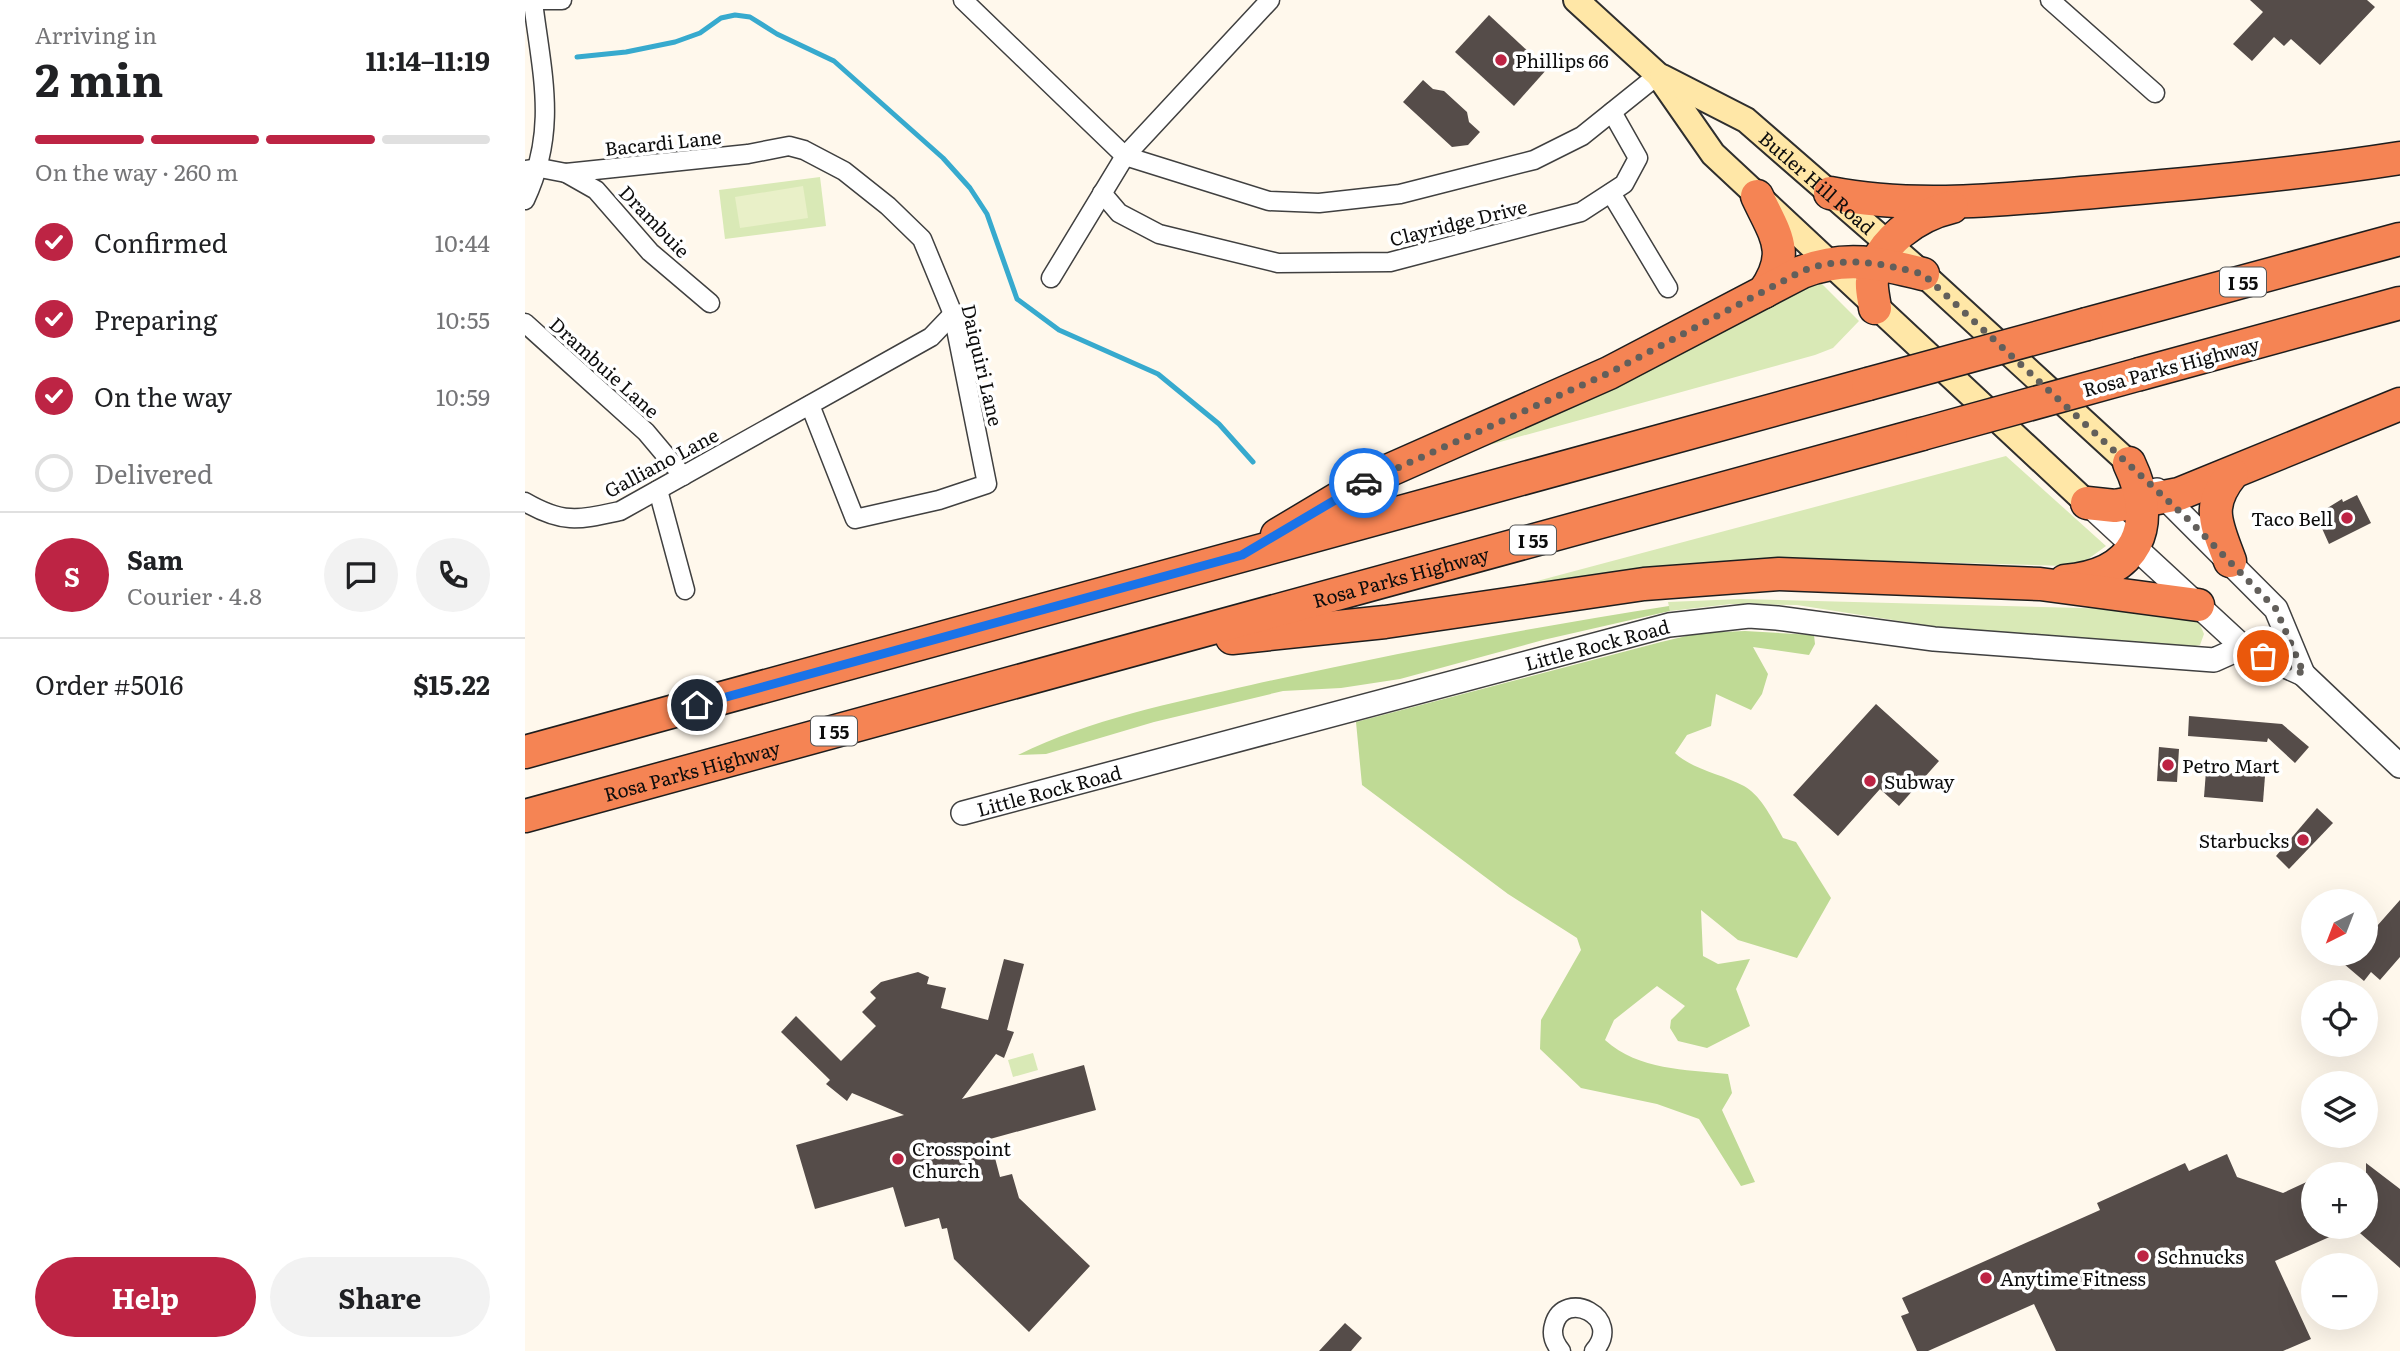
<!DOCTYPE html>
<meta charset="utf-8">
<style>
body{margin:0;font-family:Literata,serif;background:#f2f2f2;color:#202124;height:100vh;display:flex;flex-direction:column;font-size:26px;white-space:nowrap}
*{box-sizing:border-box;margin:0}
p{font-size:23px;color:#757577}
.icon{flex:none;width:38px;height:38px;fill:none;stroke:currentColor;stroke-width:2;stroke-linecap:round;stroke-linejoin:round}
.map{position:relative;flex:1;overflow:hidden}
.drawer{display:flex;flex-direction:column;background:#fff;width:525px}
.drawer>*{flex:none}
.needle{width:46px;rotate:222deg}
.controls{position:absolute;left:1776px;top:889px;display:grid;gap:14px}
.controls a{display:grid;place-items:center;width:77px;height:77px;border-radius:50%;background:#fff;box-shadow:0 7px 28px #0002;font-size:35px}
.pin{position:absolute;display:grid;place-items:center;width:60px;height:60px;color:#fff;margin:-30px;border:4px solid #fff;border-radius:50%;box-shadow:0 2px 7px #0007}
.courier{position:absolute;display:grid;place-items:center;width:70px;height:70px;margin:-35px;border:5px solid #1a73e8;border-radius:50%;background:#fff;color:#222;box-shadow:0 2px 9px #0007}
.summary em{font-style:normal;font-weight:700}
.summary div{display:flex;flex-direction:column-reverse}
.summary{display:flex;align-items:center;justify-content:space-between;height:119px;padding:0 35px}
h1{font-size:46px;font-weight:700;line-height:52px}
.bar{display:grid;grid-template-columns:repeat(4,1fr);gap:10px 7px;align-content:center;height:84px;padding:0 35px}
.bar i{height:9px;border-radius:5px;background:#e0e0e0}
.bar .current{background:#bd2444}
.bar p{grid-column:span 4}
.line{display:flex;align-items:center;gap:18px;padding:0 35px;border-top:2px solid #e0e0e0}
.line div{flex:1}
.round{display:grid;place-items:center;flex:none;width:74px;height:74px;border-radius:37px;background:#f2f2f2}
ol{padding:0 35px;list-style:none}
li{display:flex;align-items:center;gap:21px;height:77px}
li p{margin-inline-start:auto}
li .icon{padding:7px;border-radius:50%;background:#bd2444;color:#fff;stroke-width:4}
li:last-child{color:#757577}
li i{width:38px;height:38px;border:4px solid #e0e0e0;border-radius:50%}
.cta{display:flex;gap:14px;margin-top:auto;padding:14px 35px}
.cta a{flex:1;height:80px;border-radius:42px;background:#bd2444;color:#fff;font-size:28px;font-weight:700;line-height:80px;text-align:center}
.cta a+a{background:#f2f2f2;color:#202124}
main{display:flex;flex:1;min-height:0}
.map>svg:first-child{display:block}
</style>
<main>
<section class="drawer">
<div class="summary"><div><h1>2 min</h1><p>Arriving in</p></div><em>11:14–11:19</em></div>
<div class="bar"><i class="current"></i><i class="current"></i><i class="current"></i><i></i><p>On the way · 260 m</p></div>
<ol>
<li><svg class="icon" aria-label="check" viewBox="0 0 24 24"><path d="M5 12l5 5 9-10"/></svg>Confirmed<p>10:44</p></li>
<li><svg class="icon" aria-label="check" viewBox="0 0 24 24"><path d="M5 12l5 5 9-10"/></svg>Preparing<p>10:55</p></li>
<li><svg class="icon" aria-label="check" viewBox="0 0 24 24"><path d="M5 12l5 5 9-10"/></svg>On the way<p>10:59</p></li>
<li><i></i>Delivered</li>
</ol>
<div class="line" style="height:126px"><b class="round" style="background:#bd2444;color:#fff">S</b><div><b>Sam</b><p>Courier · 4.8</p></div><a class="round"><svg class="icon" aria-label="chat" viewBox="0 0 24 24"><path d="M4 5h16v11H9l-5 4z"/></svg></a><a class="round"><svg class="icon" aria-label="phone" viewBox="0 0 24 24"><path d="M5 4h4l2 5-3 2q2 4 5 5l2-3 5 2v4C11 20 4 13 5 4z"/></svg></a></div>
<div class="line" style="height:91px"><div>Order #5016</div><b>$15.22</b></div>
<div class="cta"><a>Help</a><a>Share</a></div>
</section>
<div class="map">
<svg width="1875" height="1351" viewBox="0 0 1875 1351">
<rect width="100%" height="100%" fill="#fff8ec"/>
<g fill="#d9e9b6">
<polygon points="295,177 301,226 200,239 194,190"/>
<polygon points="1292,279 1334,321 1308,348 1290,355 939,452 1083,389 1173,345"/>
<polygon points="1481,456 1581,546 1559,562 1542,566 1365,561 1196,562 990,587"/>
<path d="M 1216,599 L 1635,610 C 1655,612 1672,612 1679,634 L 1675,645 L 1665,647 L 1419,628 L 1272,605 L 1206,604 L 1145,611 L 1143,602 Z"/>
<polygon points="508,1053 513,1070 488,1077 483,1060"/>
</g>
<g fill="#bfda95">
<path d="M 1144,606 L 1145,611 L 1018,640 L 875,679 L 816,688 L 758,691 L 629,722 L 521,754 L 493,755 C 565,719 648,703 726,685 C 865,654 1004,628 1144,606 Z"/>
<path d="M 1220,631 L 1289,635 L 1290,644 L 1284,655 L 1228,647 L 1243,674 L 1237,694 L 1226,710 L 1191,694 L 1186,726 L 1162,735 L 1150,753 C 1168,770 1197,774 1219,786 C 1236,795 1249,822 1258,838 L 1271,842 L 1306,898 L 1272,958 L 1213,940 L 1176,910 L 1178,956 L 1193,964 L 1225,959 L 1211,989 L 1225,1026 L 1182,1048 L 1153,1041 L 1145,1028 L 1146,1020 L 1160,1006 L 1132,986 L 1089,1020 L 1080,1040 C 1115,1071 1159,1069 1203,1074 L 1207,1093 L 1197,1110 L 1230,1182 L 1216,1186 L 1174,1119 L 1132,1104 L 1056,1088 L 1015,1049 L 1016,1020 L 1056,950 L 1052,938 L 983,894 L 837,785 L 831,722 L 1136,642 L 1174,633 Z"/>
</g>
<polygon fill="#e9f0c8" points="278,186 283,218 215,228 210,197"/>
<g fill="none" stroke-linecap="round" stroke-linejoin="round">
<polyline stroke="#37aace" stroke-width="5" points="52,57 101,52 150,42 175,33 196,18 210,15 225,17 252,34 309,61 418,158 445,188 462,214 492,299 534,330 633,374 694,424 728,462"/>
</g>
<g fill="#554c49">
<polygon points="1725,0 1842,0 1850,7 1795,65 1766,39 1759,46 1749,37 1727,61 1708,44 1738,12"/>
<polygon points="964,15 1022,69 989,106 930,52"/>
<polygon points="898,80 908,89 919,91 942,112 944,122 955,132 943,145 927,147 878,102"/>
<polygon points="1832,495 1846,523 1804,544 1791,515 1817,499 1818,502"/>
<polygon points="1351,704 1414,761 1374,806 1355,789 1313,836 1268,795"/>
<polygon points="1664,716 1757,724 1784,747 1770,763 1743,738 1742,742 1663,736"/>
<polygon points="1634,747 1654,749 1652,782 1632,781"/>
<polygon points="1681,771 1740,776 1738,802 1679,797"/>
<polygon points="1792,808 1808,823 1764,869 1751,856"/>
<polygon points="1875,900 1875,957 1855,980 1846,972 1839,981 1819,964 1828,954 1841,954 1841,916 1852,926"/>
<polygon points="479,959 499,964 482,1030 489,1032 479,1058 471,1054 437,1099 559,1065 571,1110 465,1139 475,1177 487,1174 494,1198 565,1266 504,1332 429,1259 422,1228 417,1229 414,1218 380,1227 368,1187 290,1209 271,1145 379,1115 327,1093 322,1101 301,1084 305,1080 256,1032 271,1016 316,1061 351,1026 337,1012 351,998 345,992 356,982 393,972 404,977 402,984 421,988 416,1008 463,1020"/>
<polygon points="1702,1154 1712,1177 1758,1193 1788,1179 1788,1227 1827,1227 1750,1261 1786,1339 1758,1351 1531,1351 1509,1304 1403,1351 1392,1351 1376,1316 1384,1313 1377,1298 1575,1210 1572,1203 1660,1163 1664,1171"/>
<polygon points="1841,1163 1875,1189 1875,1268 1828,1227 1841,1227"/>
<polygon points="820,1323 837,1338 826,1351 794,1351"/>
</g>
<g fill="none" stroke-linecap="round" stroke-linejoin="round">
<defs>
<g id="minor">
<polyline points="3,0 37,0"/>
<polyline points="438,0 600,156 744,201 794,203 875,194 1009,160 1057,136 1133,75"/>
<polyline points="1525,0 1630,93"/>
<polyline points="0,170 15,168 41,173 223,154 264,146 279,150 319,171 363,206 397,239 428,314 462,484 414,500 330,519 285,405"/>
<polyline points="41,173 71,190 125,252 185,303"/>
<polyline points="577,193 594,213 634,234 753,263 865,262 1056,212 1099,184 1113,158 1087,112"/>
<polyline points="1086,193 1143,288"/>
<path d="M 0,200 C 33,130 17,75 8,2"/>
<polyline points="526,278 600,156 745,0"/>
<polyline points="0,323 121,432 158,476"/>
<polyline points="133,490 160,590"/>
<path d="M 0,502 C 38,524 53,520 95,511 L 406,337 L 428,314"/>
<path d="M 1036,1351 C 1030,1344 1026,1335 1029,1325 C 1039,1288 1099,1317 1069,1351"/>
</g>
<g id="tertiary">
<polyline points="1632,490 1751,609 1778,674"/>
<polyline points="1562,503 1718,647 1778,674 1875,766"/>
<path id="s1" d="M 438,813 L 1144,625 L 1224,616 L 1252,618 L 1409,639 L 1689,660 L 1718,647"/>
</g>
<g id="secondary">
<polyline points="1051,0 1133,75 1188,154 1562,503"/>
<path id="s2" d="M 1137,77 L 1221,120 L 1398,274 L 1604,463"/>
</g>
<g id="motorway">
<path d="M 1305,193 C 1391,210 1482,199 1569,192 C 1672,183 1773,174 1875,158"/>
<path d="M 1232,196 C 1250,235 1267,252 1239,292"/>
<path d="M 1350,308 C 1349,300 1346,289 1347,281 C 1351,242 1393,215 1427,207"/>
<polyline points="1562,324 1875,239"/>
<polyline points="1615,374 1875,303"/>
<polyline points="1562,503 1590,506 1654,494 1875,404"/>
<path d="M 752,535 L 849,477 L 1084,373 L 1277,272 C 1320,255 1355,263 1398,274"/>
<path d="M 1705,561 C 1692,525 1680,507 1707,474"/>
<path d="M 1540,581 C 1612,575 1634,526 1604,463"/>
<polyline points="707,638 860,622 1119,584 1254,574 1515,584 1673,605"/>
<polyline points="0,752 1343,384"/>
<path id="s3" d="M 0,816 L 1397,434"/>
</g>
</defs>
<use href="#minor" stroke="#404040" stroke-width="21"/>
<use href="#tertiary" stroke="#404040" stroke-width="26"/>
<use href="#secondary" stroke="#2f2f2f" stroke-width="28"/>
<use href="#motorway" stroke="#1e1e1e" stroke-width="35"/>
<use href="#minor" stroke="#fff" stroke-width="18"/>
<use href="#tertiary" stroke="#fff" stroke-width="23"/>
<use href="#secondary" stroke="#ffe7a7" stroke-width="24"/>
<use href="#motorway" stroke="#f58454" stroke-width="32"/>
<defs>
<g id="motorway-bridge">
<polyline points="1343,384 1562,324"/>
<polyline points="1397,434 1615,374"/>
</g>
</defs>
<use href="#motorway-bridge" stroke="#1e1e1e" stroke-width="35" stroke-linecap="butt"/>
<use href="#motorway-bridge" stroke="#f58454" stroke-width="32"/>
</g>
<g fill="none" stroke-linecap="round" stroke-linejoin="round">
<path stroke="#625f5b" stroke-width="7" stroke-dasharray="0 12.6" d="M 839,483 L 1084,373 L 1277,271 C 1319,255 1355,263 1398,274 L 1666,522 L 1751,609 L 1779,674 L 1738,656"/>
<polyline stroke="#1a73e8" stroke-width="9" points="172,705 717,555 839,483"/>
</g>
<g fill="#bd2444" stroke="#fff" stroke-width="2.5">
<circle cx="976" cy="60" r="7"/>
<circle cx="1822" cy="518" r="7"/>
<circle cx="1643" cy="765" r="7"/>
<circle cx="1345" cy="781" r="7"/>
<circle cx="1778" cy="840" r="7"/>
<circle cx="373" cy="1159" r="7"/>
<circle cx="1618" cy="1256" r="7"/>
<circle cx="1461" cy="1278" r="7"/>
</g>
<g text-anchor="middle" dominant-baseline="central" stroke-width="7" stroke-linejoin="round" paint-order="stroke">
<g fill="#fff" stroke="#565656" stroke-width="2">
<rect x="1695" y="267.5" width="46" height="29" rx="5"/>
<rect x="985" y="525.5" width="46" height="29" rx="5"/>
<rect x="286" y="716.5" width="46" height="29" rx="5"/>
</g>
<g font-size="18" font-weight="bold" fill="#0d0d0d">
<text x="1718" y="282">I 55</text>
<text x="1008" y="540">I 55</text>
<text x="309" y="731">I 55</text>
</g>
<g font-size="19" fill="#0d0d0d" stroke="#fff" text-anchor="start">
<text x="990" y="60">Phillips 66</text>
<text x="1808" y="518" text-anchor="end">Taco Bell</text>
<text x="1657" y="765">Petro Mart</text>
<text x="1359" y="781">Subway</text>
<text x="1764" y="840" text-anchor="end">Starbucks</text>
<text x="387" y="1148">Crosspoint<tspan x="387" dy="22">Church</tspan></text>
<text x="1632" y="1256">Schnucks</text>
<text x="1475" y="1278">Anytime Fitness</text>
</g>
<g font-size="19" fill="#0d0d0d" stroke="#fff">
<text transform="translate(138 142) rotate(-6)">Bacardi Lane</text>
<text stroke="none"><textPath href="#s2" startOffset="189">Butler Hill Road</textPath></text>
<text transform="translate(130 221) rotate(46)">Drambuie</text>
<text transform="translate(933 222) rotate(-14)">Clayridge Drive</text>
<text transform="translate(458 365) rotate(77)">Daiquiri Lane</text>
<text transform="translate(1646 366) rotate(-15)">Rosa Parks Highway</text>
<text transform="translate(80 367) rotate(42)">Drambuie Lane</text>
<text transform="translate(136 462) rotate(-28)">Galliano Lane</text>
<text stroke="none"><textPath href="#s3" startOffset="908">Rosa Parks Highway</textPath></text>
<text stroke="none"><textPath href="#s1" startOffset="656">Little Rock Road</textPath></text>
<text stroke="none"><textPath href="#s3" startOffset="173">Rosa Parks Highway</textPath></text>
<text stroke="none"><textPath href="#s1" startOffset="89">Little Rock Road</textPath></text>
</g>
</g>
</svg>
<div class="controls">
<a><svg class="needle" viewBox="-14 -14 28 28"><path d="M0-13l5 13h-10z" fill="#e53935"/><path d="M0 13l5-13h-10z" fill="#757577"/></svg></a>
<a><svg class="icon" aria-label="locate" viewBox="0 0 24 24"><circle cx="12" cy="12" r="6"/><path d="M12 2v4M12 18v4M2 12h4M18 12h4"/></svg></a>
<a><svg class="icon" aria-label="layers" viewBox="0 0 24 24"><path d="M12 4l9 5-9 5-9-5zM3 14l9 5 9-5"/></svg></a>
<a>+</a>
<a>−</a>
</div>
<div class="pin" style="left:1738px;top:656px;background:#ea580c"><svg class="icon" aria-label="bag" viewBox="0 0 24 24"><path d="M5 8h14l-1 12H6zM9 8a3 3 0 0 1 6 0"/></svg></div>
<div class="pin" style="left:172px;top:705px;background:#1f2937"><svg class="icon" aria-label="home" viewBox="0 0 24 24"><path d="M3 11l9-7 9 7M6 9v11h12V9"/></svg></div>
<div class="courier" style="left:839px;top:483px"><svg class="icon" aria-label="car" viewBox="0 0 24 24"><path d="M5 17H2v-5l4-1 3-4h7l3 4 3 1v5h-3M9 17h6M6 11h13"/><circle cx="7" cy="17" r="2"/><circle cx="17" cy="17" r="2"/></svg></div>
</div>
</main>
